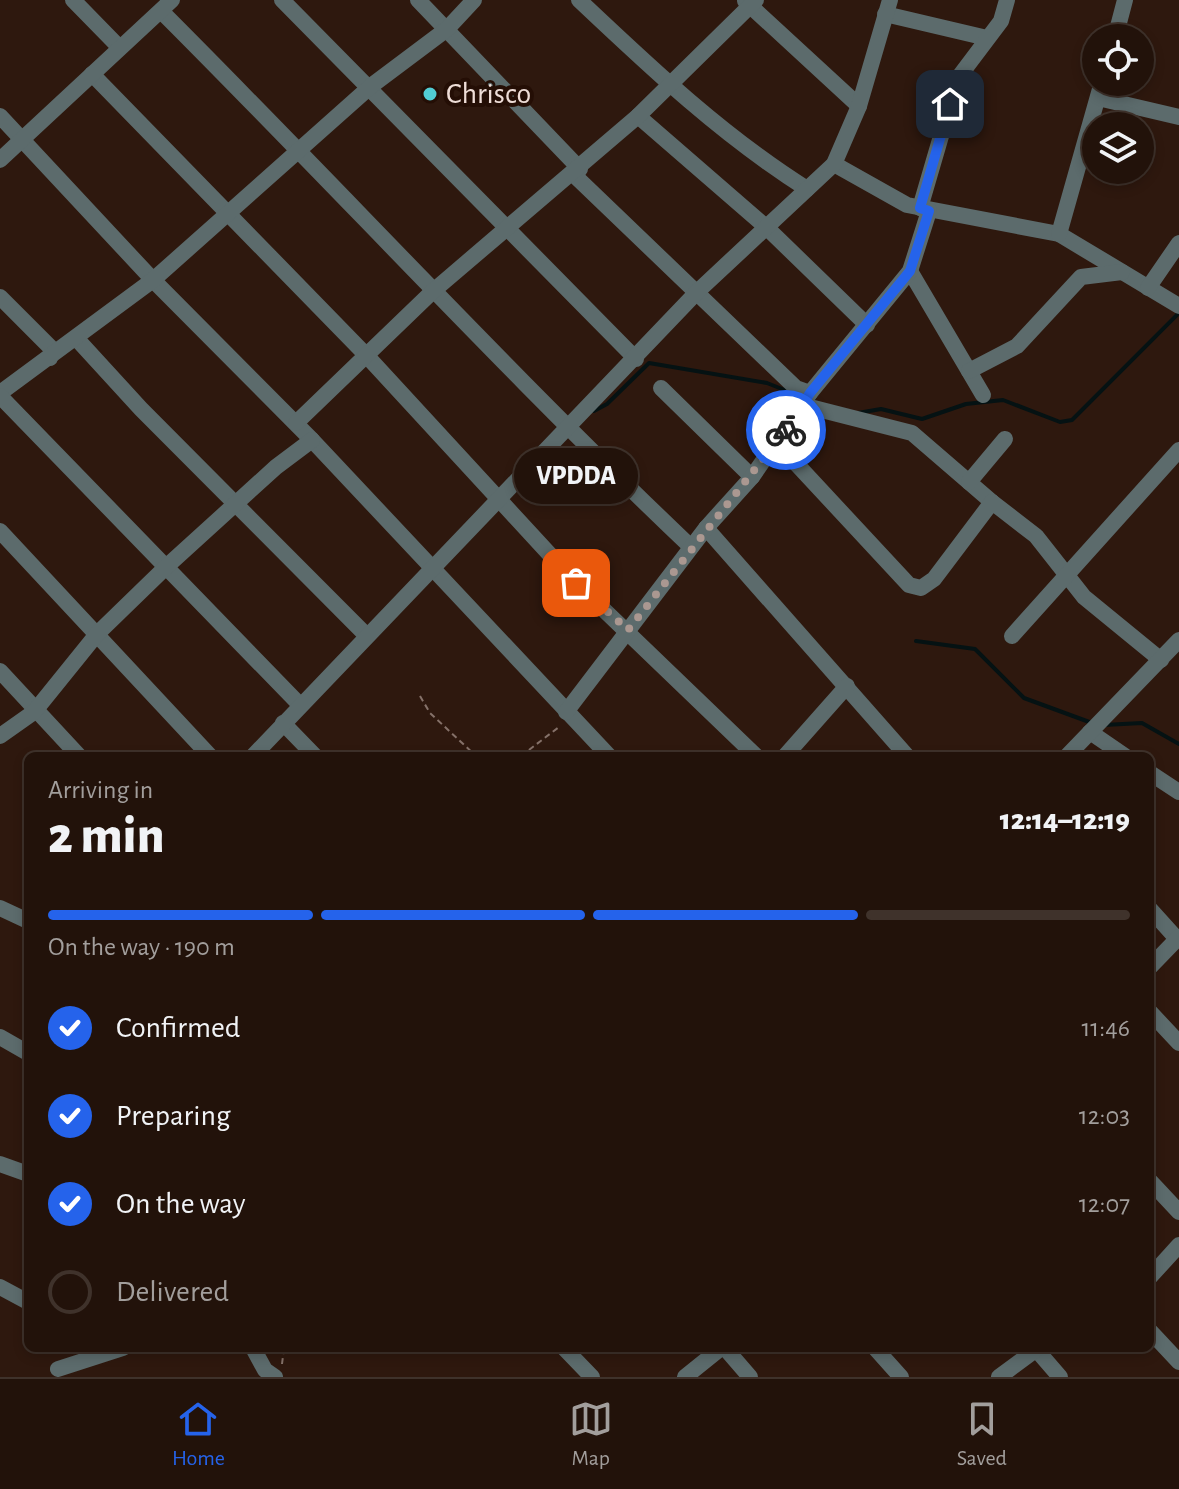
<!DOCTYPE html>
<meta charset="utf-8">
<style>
body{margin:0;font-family:"Alegreya Sans",sans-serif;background:#2e2018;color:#f1f3f6;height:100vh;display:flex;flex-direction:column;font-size:30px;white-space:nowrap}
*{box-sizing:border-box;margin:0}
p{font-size:26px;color:#a29e9c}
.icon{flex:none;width:44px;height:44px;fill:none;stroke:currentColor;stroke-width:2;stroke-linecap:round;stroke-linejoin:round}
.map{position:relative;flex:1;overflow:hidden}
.drawer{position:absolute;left:24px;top:752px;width:1130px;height:600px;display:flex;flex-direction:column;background:#22120a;border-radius:12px;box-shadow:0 4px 12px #0003,0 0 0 2px #3f322b}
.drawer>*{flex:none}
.tools{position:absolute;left:1082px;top:24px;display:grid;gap:16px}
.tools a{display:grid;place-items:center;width:72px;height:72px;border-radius:50%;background:#22120a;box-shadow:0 4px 12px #0003,0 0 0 2px #3f322b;font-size:40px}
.pin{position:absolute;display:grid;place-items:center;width:68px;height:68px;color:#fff;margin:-34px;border-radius:16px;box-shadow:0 4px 12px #0006}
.courier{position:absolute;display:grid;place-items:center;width:80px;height:80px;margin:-40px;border:6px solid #2563eb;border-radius:50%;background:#fff;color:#222;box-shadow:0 2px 10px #0007}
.bubble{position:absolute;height:56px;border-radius:28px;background:#22120a;box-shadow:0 4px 12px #0003,0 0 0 2px #3f322b;font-size:26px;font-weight:800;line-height:56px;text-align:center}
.overview em{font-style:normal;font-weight:800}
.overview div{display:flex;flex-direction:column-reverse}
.overview{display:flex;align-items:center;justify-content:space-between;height:136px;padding:0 24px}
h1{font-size:52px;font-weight:800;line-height:60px}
.bar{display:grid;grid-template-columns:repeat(4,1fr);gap:12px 8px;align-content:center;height:96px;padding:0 24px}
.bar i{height:10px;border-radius:6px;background:#3f322b}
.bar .current{background:#2563eb}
.bar p{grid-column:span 4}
ol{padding:0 24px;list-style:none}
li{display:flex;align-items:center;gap:24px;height:88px}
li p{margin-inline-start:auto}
li .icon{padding:8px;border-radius:50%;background:#2563eb;color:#fff;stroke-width:4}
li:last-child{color:#a29e9c}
li i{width:44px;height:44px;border:4px solid #3f322b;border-radius:50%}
.tab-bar{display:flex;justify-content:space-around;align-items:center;height:112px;border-top:2px solid #3f322b;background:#22120a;font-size:22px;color:#a29e9c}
.tab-bar a{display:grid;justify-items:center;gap:4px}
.tab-bar .current{color:#2563eb}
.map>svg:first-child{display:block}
</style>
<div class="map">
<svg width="1179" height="1377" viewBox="0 0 1179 1377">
<rect width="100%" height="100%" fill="#2e180e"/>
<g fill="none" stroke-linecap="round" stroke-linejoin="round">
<g stroke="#051213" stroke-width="4">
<polyline points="594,411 607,404 649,363 767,383 792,393"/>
<polyline points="858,413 881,409 922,419 966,404 1003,400 1060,422 1072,420 1179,313"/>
<polyline points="916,641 975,649 1024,698 1092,723"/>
<polyline points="1104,725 1142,723 1179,744"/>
</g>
<g stroke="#857169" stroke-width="2" stroke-dasharray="6 4" stroke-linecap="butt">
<polyline points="420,696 430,713 476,756"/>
<polyline points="521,756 559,727"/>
<polyline points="282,1364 284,1348"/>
</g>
<g stroke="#5c6b6c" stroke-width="16">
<polyline points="73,0 119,47"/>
<polyline points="282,0 636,359"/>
<polyline points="418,0 580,169"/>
<path d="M 579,0 C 652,69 723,136 807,189"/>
<polyline points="745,1 859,106"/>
<path d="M 161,11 C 339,189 509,374 691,547"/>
<polyline points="885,14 987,38"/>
<polyline points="1115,38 1125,0"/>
<polyline points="92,74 366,355 576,583 756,756"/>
<polyline points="1098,98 1179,117"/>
<polyline points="0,116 153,280 312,440 609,756"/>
<polyline points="638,116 766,227 867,325"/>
<polyline points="0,160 172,0"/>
<polyline points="834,164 907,205 1059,234 1179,306"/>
<polyline points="573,174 796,388 810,393"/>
<polyline points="920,208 958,78 1001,21 1007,0"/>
<polyline points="1059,234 1102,82"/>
<polyline points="910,271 983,395"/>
<polyline points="1148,288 1179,243"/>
<polyline points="0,297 52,349 50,358"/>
<polyline points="76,338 141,409 367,636"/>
<polyline points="969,371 1017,346 1081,277 1122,272"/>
<polyline points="661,388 752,477"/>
<polyline points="0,393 153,280 371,86 447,29 474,0"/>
<polyline points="0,396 300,705"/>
<polyline points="802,405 912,433 992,502"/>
<polyline points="296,423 432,292 638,116 756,0"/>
<polyline points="777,443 909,585 921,588 934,579 992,502 1036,536 1084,597 1161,660"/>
<polyline points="969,482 1005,439"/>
<polyline points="706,528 907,756"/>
<polyline points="0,531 210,756"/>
<polyline points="1012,636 1179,450"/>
<polyline points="0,671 79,756"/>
<polyline points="566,712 706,528 752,477 810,393 910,271 929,211"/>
<polyline points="283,723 315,756"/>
<polyline points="1090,732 1125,756"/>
<polyline points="0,736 34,712 97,634 166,567 276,467 312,440"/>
<polyline points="253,756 697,292 834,164 859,106 890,0"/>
<polyline points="785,756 847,686"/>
<polyline points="1067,756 1179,640"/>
<polyline points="1150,773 1179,792"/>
<polyline points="0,908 28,921"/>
<polyline points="1150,909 1177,939"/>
<polyline points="1150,967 1179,937"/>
<polyline points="1150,1012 1179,1043"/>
<polyline points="0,1037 28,1053"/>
<polyline points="0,1164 28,1174"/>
<polyline points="1150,1181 1179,1212"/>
<polyline points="1150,1277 1179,1245"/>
<polyline points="0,1287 28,1302"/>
<polyline points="1150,1331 1179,1362"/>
<polyline points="253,1348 265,1370 275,1377"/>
<polyline points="564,1348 592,1377"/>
<polyline points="725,1348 750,1377"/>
<polyline points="875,1348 901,1377"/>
<polyline points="1035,1348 1060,1377"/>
<polyline points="58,1369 123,1348"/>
<polyline points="685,1377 721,1348"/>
<polyline points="999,1377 1038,1348"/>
</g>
</g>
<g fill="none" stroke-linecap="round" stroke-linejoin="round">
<polyline stroke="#ab9891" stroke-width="8" stroke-dasharray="0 14.4" points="576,583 628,630 786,430"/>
<polyline stroke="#2563eb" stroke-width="10" points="786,430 810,393 910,271 929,211 920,208 950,104"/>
</g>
<circle fill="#51ccd3" stroke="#240e05" stroke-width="3" cx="430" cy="94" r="8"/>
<g text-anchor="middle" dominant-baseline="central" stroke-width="8" stroke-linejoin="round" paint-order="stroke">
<g font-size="30" fill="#eeddd7" stroke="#240e05" text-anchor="start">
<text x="446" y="94">Chrisco</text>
</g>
</g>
</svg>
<div class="tools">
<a><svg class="icon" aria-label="locate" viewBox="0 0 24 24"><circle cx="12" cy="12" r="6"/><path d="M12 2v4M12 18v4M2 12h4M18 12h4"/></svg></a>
<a><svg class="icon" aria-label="layers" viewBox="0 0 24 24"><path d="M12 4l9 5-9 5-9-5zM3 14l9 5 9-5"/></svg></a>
</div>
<div class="pin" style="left:576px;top:583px;background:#ea580c"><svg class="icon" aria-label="bag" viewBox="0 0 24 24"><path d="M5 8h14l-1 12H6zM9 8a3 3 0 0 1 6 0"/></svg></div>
<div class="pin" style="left:950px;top:104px;background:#1f2937"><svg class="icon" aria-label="home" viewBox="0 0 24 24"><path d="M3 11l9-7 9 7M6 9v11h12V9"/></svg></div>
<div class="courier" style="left:786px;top:430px"><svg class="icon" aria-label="bike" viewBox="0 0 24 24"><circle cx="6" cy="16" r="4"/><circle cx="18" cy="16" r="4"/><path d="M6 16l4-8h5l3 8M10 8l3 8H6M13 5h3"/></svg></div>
<div class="bubble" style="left:514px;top:448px;width:124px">VPDDA</div>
<section class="drawer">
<div class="overview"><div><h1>2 min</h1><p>Arriving in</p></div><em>12:14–12:19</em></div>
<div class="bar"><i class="current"></i><i class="current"></i><i class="current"></i><i></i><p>On the way · 190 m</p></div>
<ol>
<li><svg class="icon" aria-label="check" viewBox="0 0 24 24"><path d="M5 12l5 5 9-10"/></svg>Confirmed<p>11:46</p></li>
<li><svg class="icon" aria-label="check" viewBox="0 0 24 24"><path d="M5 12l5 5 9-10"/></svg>Preparing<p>12:03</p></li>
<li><svg class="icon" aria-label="check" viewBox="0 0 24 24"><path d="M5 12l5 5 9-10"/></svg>On the way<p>12:07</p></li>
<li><i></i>Delivered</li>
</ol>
</section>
</div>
<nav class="tab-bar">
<a class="current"><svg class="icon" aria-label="home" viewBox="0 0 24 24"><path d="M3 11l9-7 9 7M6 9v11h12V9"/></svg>Home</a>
<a><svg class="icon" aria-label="map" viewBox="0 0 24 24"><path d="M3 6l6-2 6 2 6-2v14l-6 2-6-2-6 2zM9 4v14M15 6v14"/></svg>Map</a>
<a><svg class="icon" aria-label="saved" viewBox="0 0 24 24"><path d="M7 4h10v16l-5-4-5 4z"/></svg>Saved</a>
</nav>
